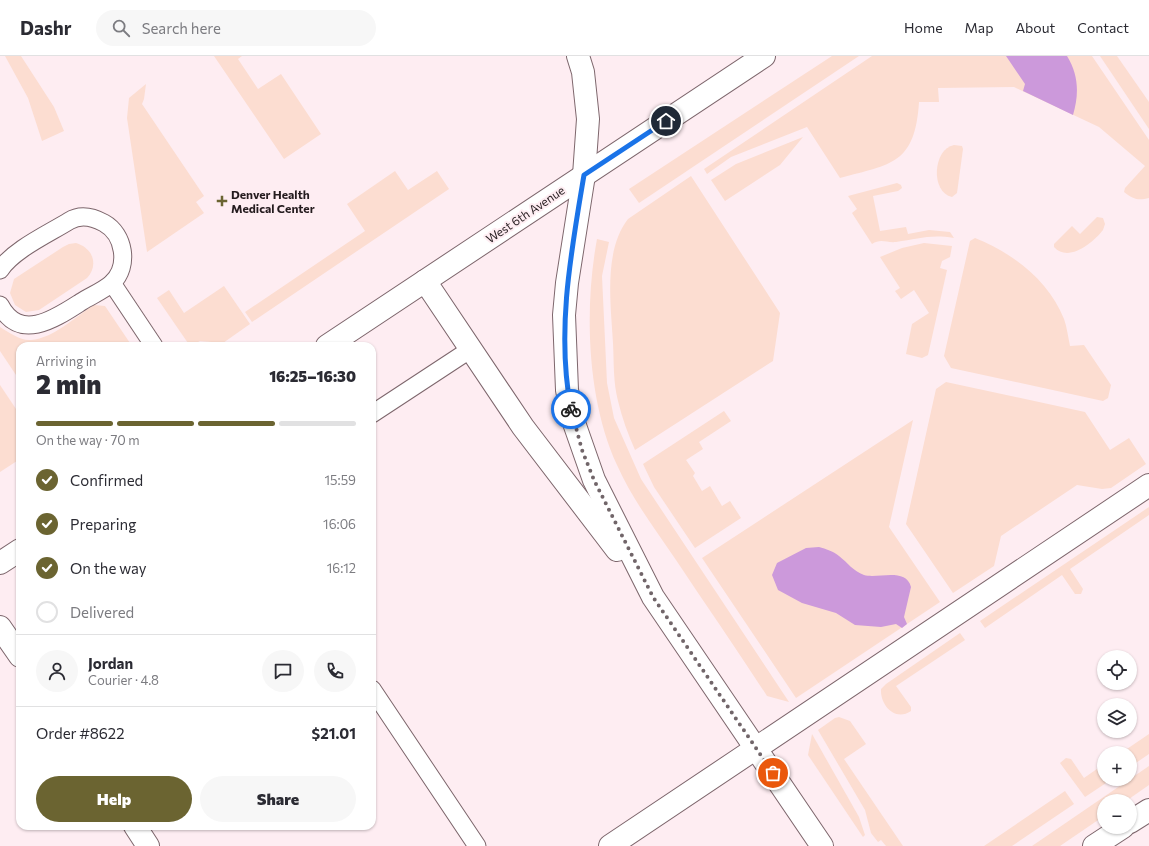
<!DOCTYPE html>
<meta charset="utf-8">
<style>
body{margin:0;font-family:Commissioner,sans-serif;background:#f7f7f7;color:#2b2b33;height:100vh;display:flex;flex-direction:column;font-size:15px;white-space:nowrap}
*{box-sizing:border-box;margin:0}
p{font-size:13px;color:#7c7c81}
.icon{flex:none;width:22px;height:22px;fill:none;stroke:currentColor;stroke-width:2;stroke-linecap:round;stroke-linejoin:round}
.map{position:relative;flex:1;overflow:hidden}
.details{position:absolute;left:16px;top:286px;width:360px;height:488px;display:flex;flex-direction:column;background:#fff;border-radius:12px;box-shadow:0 1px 3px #0004}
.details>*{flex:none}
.fabs{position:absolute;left:1097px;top:594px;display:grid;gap:8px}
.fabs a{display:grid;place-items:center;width:40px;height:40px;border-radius:50%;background:#fff;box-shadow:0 1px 3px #0004;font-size:20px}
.pin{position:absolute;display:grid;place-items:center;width:34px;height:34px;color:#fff;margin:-17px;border:2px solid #fff;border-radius:50%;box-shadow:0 1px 4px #0007}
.courier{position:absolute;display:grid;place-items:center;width:40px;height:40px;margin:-20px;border:3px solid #1a73e8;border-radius:50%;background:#fff;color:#222;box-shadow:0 1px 5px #0007}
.overview em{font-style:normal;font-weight:800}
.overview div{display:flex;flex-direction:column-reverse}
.overview{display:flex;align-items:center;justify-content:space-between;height:68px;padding:0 20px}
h1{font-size:26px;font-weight:800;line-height:30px}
.bar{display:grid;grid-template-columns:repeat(4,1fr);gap:6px 4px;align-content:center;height:48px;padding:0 20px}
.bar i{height:5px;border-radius:3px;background:#e1e1e2}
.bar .current{background:#6b6431}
.bar p{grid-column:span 4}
.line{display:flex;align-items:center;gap:10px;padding:0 20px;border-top:1px solid #e1e1e2}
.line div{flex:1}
.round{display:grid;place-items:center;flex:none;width:42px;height:42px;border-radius:21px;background:#f7f7f7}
ol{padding:0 20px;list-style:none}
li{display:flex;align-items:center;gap:12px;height:44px}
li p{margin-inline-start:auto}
li .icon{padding:4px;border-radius:50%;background:#6b6431;color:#fff;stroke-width:4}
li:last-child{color:#7c7c81}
li i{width:22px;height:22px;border:2px solid #e1e1e2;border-radius:50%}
.button{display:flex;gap:8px;margin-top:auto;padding:8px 20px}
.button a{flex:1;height:46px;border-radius:24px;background:#6b6431;color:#fff;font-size:16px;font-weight:800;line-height:46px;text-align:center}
.button a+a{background:#f7f7f7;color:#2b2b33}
header{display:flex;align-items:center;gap:24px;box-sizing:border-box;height:56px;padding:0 20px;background:#fff;border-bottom:1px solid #e1e1e2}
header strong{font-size:19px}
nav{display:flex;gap:22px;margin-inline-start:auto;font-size:14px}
.search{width:280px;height:36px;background:#f7f7f7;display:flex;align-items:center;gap:10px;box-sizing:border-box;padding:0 14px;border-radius:22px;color:#7c7c81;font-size:15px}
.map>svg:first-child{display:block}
</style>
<header>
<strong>Dashr</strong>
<div class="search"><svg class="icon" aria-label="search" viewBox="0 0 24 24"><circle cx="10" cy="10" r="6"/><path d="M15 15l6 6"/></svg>Search here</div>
<nav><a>Home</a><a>Map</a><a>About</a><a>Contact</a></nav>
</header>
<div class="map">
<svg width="1149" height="790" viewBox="0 0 1149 790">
<rect width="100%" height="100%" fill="#feedf2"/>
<g fill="#fcddd1">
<polygon points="5,0 21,0 54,51 64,75 42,85 28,42"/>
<polygon points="214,0 242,0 238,3 258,33 281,18 321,78 284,103"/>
<polygon points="832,0 859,0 639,147 629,133"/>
<path d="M 872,0 L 1092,0 L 1149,84 L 1149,142 C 1138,145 1133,143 1124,136 L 1125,132 L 1145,110 L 1099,71 L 1014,31 L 938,32 L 939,46 L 919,46 C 915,108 892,108 840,122 L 807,71 L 731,101 L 707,118 L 704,113 Z"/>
<polygon points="1100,0 1117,0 1149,46 1149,73"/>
<polygon points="146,28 144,43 142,48 204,140 196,146 204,157 147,196 127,62 129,42"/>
<polygon points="803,81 780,109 725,145 711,124 736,108"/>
<path d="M 954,89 L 962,90 L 963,93 L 957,137 L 952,141 C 930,136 933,93 954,89 Z"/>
<polygon points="395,115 408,134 437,115 449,133 252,266 245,256 365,175 347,148"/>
<path d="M 691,120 L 780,257 L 773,305 L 635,394 C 628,378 622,362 618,345 C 613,326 614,307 613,287 C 611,250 603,195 628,163 Z"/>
<path d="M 897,127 L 901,129 L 902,132 L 898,135 L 873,140 L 880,175 L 906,171 L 908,178 L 929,174 L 950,176 L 954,182 C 930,178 918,183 896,186 C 886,187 881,182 872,188 L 852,157 L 857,153 L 848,140 Z"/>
<path d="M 1097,161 L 1103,162 L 1105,168 L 1103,174 C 1093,187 1068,207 1054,191 L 1054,188 L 1072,170 L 1080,178 Z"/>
<path d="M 975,182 C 1012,197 1048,223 1064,263 C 1067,271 1068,281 1070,290 L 1084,289 L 1111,329 L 1108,342 L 1103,345 L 951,312 L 944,300 L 970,185 Z"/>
<path d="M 597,183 L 609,186 L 602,220 L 607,327 L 614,362 L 641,423 L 789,646 L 767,640 C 737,594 706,549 676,504 C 655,473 632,443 617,409 C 587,344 584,253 597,183 Z"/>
<path d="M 76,187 C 93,192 99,209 87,222 L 39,254 L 26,256 L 15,249 L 10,237 L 14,223 L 63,191 L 69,188 Z"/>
<polygon points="924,187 952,190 950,201 942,205 940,212 947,214 928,299 922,302 906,298 912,268 929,257 914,234 901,243 895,235 900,232 880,201 902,192"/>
<polygon points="224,230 250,268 223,287 200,285 190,290 157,242 169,234 184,257"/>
<path d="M 94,249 L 105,250 L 132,290 L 20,290 L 20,325 L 0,295 L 0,271 C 8,276 21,285 31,284 C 54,282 75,261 94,249 Z"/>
<polygon points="946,326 1085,356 1110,394 1129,382 1146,408 1111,432 1102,433 1077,429 1001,480 994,510 953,537 906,468 936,333"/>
<polygon points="0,329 20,359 20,403 0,416"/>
<polygon points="724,355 731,365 699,386 703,393 686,404 695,417 693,420 702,435 710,430 722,450 730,445 741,462 695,492 654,431 643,408"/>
<polygon points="913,364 889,471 940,546 796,642 702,502"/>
<polygon points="1149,451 1149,459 1070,513 1083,533 1081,538 1075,538 1062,519 985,572 980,565"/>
<path d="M 960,577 L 965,584 L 896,630 L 911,651 L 911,655 C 895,666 880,649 881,633 L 886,628 Z"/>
<polygon points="839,661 850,665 866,688 844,703 903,790 886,790 881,784 878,786 871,777 865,754 818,674 835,662"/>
<polygon points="812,678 859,761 865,779 863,781 808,699"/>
<polygon points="1149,678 1149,698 1130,711 1130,697 1121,697"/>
<polygon points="1066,702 1071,703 1084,722 1104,708 1104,723 1112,723 1085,741 1060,707"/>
<polygon points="1149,710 1149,729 1126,745 1104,745 1104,760 1060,790 1032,790"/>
<polygon points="1065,735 1074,748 1012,790 984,790"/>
</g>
<g fill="#cc99db">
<path d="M 1006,0 L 1067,0 C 1079,19 1079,39 1073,59 L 1023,35 L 1025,28 Z"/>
<path d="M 819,491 C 826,493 833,495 839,500 C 848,507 853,515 864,519 C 878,523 906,511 911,531 L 904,561 L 907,568 L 902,572 L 896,568 L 881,571 L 855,569 L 836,557 L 802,547 L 778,534 L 772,519 L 777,507 L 806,492 Z"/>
</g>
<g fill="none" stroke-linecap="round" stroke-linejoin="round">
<defs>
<g id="service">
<path d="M 0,214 C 13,194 48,178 69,165 C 80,158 93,161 104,167 C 124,178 130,210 112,227 C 103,235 90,240 81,246 C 56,262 20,287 0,249"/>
<polyline points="112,227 154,290"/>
<polyline points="372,358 471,293"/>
<polyline points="372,633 477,790"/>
</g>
<g id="minor">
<polyline points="0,571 20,600"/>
<polyline points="1130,766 1149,754"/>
<polyline points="135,770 148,790"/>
<polyline points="610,790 1149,429"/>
<polyline points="1094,790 1123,771"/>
</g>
<g id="tertiary">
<polyline points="578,0 583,16 588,63 584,119 567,227 564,259 567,334 573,364 594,424 653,541 822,790"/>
<polyline points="425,225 523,371 617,494"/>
</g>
<g id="primary">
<polyline points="327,290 764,0"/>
<polyline points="0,507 20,494"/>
</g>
</defs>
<use href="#service" stroke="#7d666c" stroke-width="19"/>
<use href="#minor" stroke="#7d666c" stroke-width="24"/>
<use href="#tertiary" stroke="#7d666c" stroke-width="24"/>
<use href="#primary" stroke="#7d666c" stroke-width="24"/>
<use href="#service" stroke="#fff" stroke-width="17"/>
<use href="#minor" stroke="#fff" stroke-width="22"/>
<use href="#tertiary" stroke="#fff" stroke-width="22"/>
<use href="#primary" stroke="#fff" stroke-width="22"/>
</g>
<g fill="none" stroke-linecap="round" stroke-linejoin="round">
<polyline stroke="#716569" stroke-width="4" stroke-dasharray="0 7.2" points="571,353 582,394 594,424 653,541 773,717"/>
<path stroke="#1a73e8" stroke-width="5" d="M 571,353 C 556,276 571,196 584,119 L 666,65"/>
</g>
<path fill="#6b6431" stroke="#feedf2" stroke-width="1.5" d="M220 139h4v4h4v4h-4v4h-4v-4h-4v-4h4z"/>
<g text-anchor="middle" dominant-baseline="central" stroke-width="4" stroke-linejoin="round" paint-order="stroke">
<g font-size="12" font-weight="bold" fill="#251c1f" stroke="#feedf2" text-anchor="start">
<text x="231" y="138">Denver Health<tspan x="231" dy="14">Medical Center</tspan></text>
</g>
<g font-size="12" fill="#251c1f" stroke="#feedf2">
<text transform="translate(525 158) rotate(-34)">West 6th Avenue</text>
</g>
</g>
</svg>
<div class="fabs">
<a><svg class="icon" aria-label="locate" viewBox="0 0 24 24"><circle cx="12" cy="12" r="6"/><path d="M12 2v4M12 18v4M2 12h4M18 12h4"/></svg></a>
<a><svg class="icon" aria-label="layers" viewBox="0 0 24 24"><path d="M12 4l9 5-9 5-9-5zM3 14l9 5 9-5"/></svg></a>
<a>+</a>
<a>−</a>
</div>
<div class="pin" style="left:773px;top:717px;background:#ea580c"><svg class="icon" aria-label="bag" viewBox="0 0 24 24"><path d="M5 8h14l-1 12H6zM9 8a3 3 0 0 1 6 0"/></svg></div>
<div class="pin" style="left:666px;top:65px;background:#1f2937"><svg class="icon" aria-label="home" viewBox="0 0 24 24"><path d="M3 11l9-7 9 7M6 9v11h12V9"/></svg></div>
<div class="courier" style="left:571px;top:353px"><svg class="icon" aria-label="bike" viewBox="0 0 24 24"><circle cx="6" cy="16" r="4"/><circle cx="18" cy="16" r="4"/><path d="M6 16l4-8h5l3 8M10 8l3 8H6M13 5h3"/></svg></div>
<section class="details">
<div class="overview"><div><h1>2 min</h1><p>Arriving in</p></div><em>16:25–16:30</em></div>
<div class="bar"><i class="current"></i><i class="current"></i><i class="current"></i><i></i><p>On the way · 70 m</p></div>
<ol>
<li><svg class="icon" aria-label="check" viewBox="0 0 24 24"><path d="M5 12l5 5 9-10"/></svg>Confirmed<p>15:59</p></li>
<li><svg class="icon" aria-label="check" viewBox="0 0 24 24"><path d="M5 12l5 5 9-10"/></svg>Preparing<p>16:06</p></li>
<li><svg class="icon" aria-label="check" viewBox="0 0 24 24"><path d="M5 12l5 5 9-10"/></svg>On the way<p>16:12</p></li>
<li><i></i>Delivered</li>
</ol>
<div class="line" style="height:72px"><a class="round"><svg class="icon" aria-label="person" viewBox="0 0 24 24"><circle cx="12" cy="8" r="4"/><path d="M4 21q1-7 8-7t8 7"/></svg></a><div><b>Jordan</b><p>Courier · 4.8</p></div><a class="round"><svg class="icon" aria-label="chat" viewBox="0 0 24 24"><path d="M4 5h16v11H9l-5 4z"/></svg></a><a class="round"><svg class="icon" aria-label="phone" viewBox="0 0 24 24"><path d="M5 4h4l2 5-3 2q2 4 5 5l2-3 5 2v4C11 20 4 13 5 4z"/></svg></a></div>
<div class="line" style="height:52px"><div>Order #8622</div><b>$21.01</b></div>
<div class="button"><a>Help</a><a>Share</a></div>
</section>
</div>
